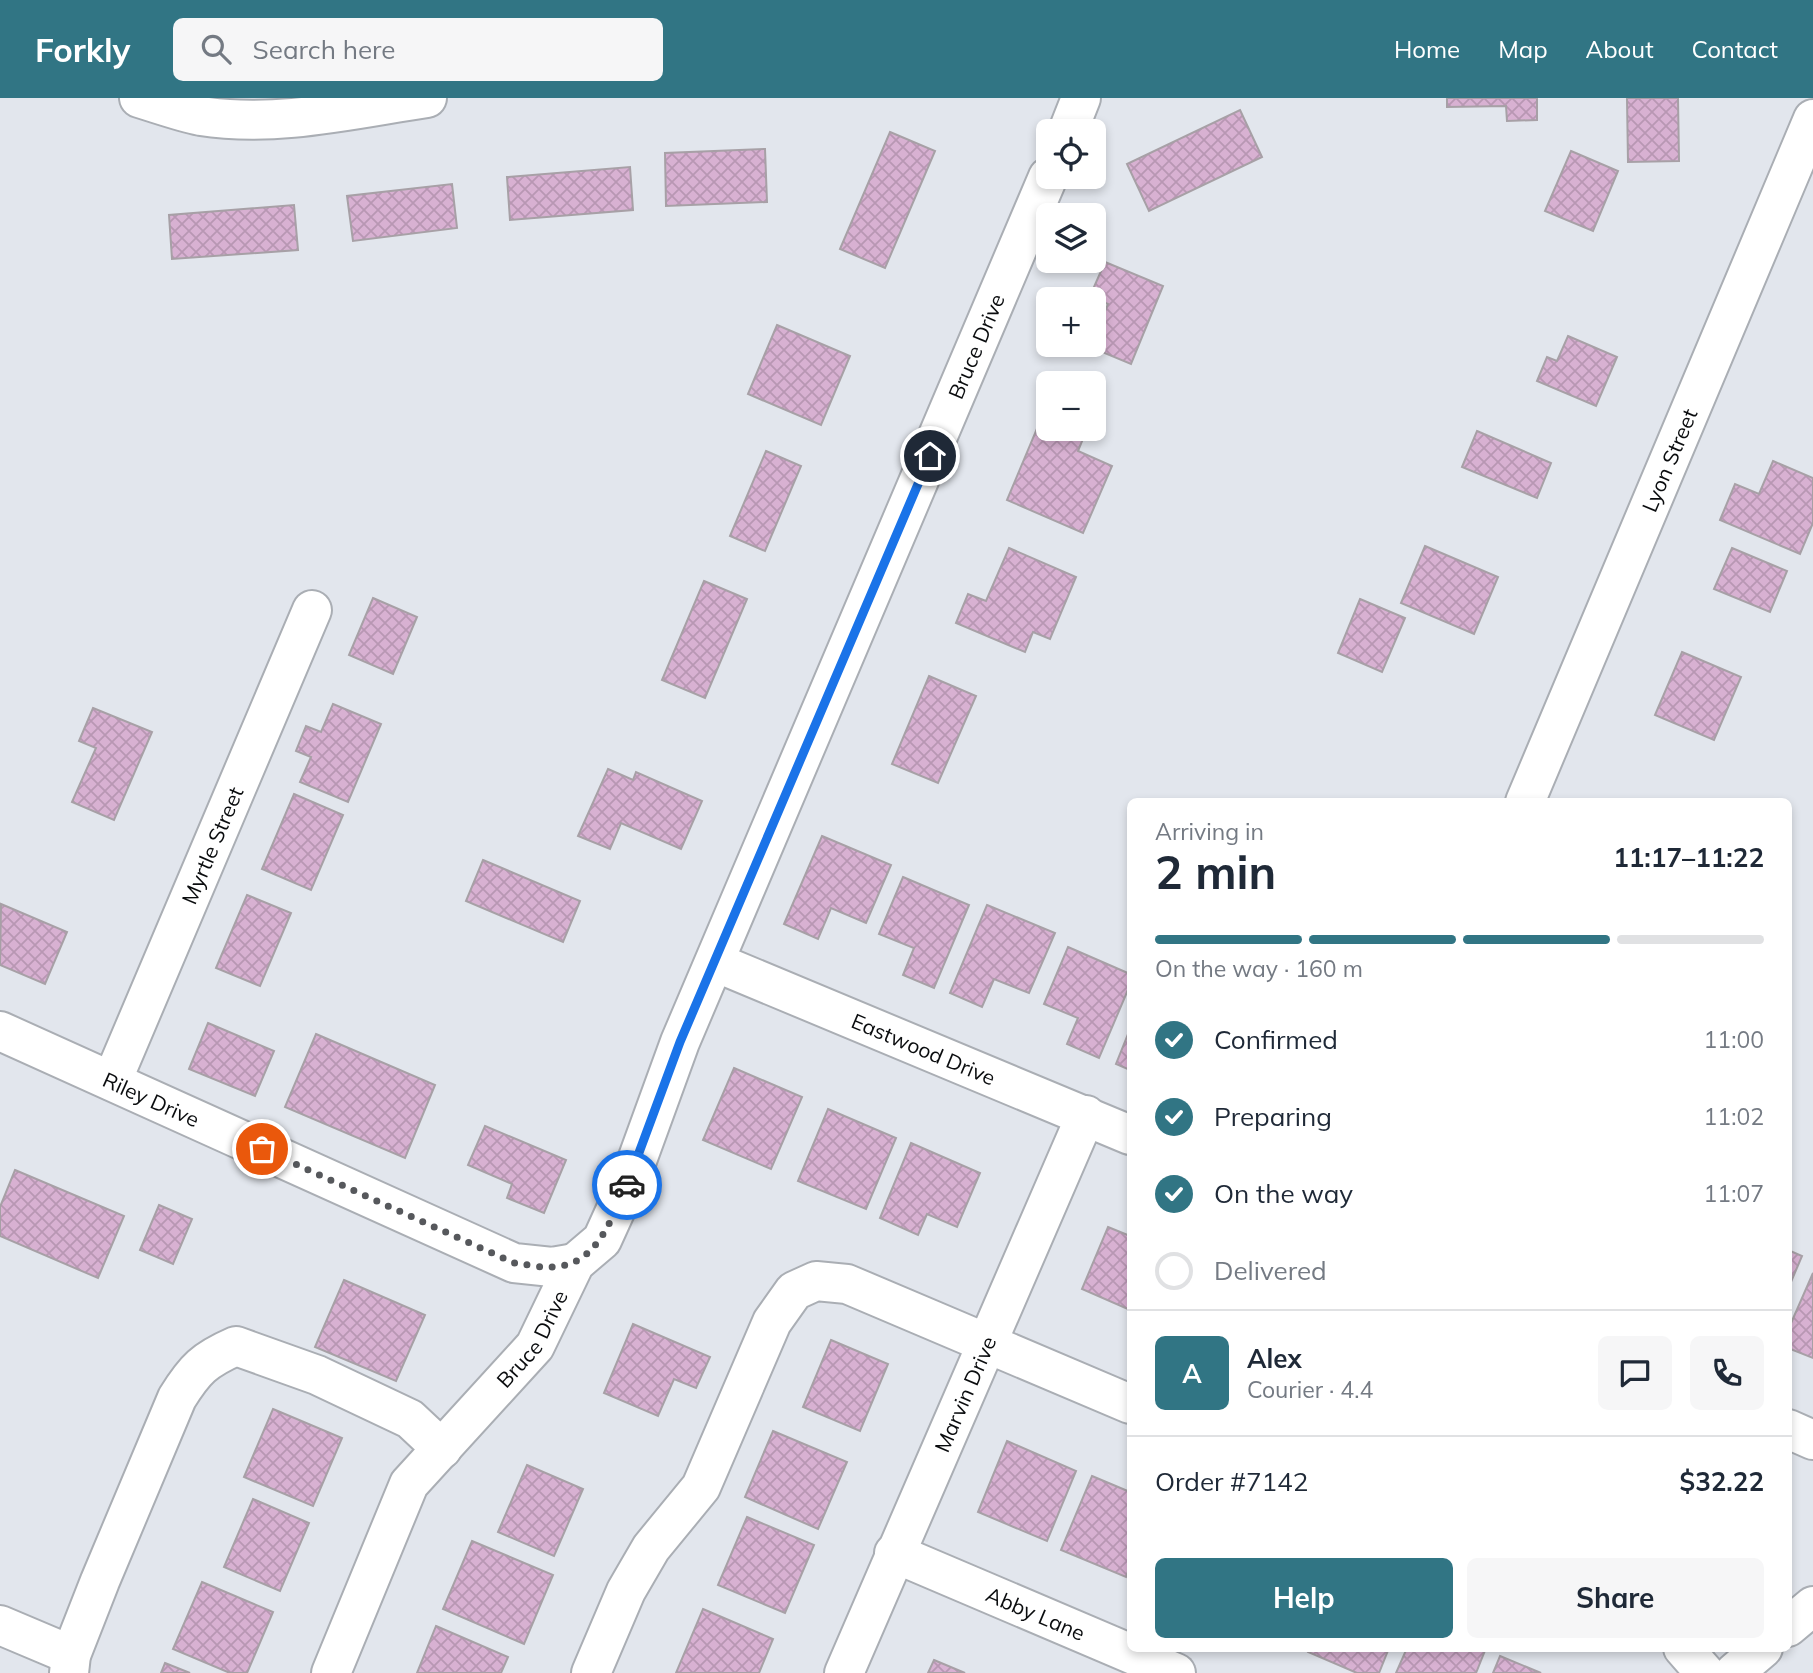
<!DOCTYPE html>
<meta charset="utf-8">
<style>
body{margin:0;font-family:Mulish,sans-serif;background:#f6f6f7;color:#1f2937;height:100vh;display:flex;flex-direction:column;font-size:26px;white-space:nowrap}
*{box-sizing:border-box;margin:0}
p{font-size:23px;color:#747a83}
.icon{flex:none;width:38px;height:38px;fill:none;stroke:currentColor;stroke-width:2;stroke-linecap:round;stroke-linejoin:round}
.map{position:relative;flex:1;overflow:hidden}
.panel{position:absolute;left:1127px;top:700px;width:665px;height:854px;display:flex;flex-direction:column;background:#fff;border-radius:10px;box-shadow:0 4px 10px #0003}
.panel>*{flex:none}
.tools{position:absolute;left:1036px;top:21px;display:grid;gap:14px}
.tools a{display:grid;place-items:center;width:70px;height:70px;border-radius:10px;background:#fff;box-shadow:0 4px 10px #0003;font-size:35px}
.pin{position:absolute;display:grid;place-items:center;width:60px;height:60px;color:#fff;margin:-30px;border:4px solid #fff;border-radius:50%;box-shadow:0 2px 7px #0007}
.courier{position:absolute;display:grid;place-items:center;width:70px;height:70px;margin:-35px;border:5px solid #1a73e8;border-radius:50%;background:#fff;color:#222;box-shadow:0 2px 9px #0007}
.overview em{font-style:normal;font-weight:700}
.overview div{display:flex;flex-direction:column-reverse}
.overview{display:flex;align-items:center;justify-content:space-between;height:119px;padding:0 28px}
h1{font-size:46px;font-weight:700;line-height:52px}
.bar{display:grid;grid-template-columns:repeat(4,1fr);gap:10px 7px;align-content:center;height:84px;padding:0 28px}
.bar i{height:9px;border-radius:5px;background:#e0e1e3}
.bar .selected{background:#317584}
.bar p{grid-column:span 4}
.line{display:flex;align-items:center;gap:18px;padding:0 28px;border-top:2px solid #e0e1e3}
.line div{flex:1}
.round{display:grid;place-items:center;flex:none;width:74px;height:74px;border-radius:10px;background:#f6f6f7}
ol{padding:0 28px;list-style:none}
li{display:flex;align-items:center;gap:21px;height:77px}
li p{margin-inline-start:auto}
li .icon{padding:7px;border-radius:50%;background:#317584;color:#fff;stroke-width:4}
li:last-child{color:#747a83}
li i{width:38px;height:38px;border:4px solid #e0e1e3;border-radius:50%}
.action{display:flex;gap:14px;margin-top:auto;padding:14px 28px}
.action a{flex:1;height:80px;border-radius:10px;background:#317584;color:#fff;font-size:28px;font-weight:700;line-height:80px;text-align:center}
.action a+a{background:#f6f6f7;color:#1f2937}
header{display:flex;align-items:center;gap:42px;box-sizing:border-box;height:98px;padding:0 35px;background:#317584;color:#fff}
header strong{font-size:33px}
nav{display:flex;gap:38px;margin-inline-start:auto;font-size:24px}
.search{width:490px;height:63px;background:#f6f6f7;display:flex;align-items:center;gap:18px;box-sizing:border-box;padding:0 24px;border-radius:10px;color:#747a83;font-size:26px}
.map>svg:first-child{display:block}
</style>
<header>
<strong>Forkly</strong>
<div class="search"><svg class="icon" aria-label="search" viewBox="0 0 24 24"><circle cx="10" cy="10" r="6"/><path d="M15 15l6 6"/></svg>Search here</div>
<nav><a>Home</a><a>Map</a><a>About</a><a>Contact</a></nav>
</header>
<div class="map">
<svg width="1813" height="1575" viewBox="0 0 1813 1575">
<defs>
<pattern id="building-cross-hatch" width="8" height="8" patternUnits="userSpaceOnUse" patternTransform="scale(1.75)"><rect width="8" height="8" fill="#d8b1d2"/><path d="M0 0l8 8M0 8l8-8" fill="none" stroke="#b897b3"/></pattern>
</defs>
<rect width="100%" height="100%" fill="#e2e6ed"/>
<g fill="url(#building-cross-hatch)" stroke="#a7a0a6" stroke-width="2">
<polygon points="1447,0 1537,0 1537,22 1507,23 1506,8 1447,9"/>
<polygon points="1627,0 1678,0 1679,63 1628,64"/>
<polygon points="1240,12 1262,59 1149,113 1127,66"/>
<polygon points="890,34 935,53 885,170 840,151"/>
<polygon points="765,51 767,104 666,108 665,55"/>
<polygon points="1571,53 1618,73 1593,133 1545,113"/>
<polygon points="630,69 633,112 510,122 507,79"/>
<polygon points="452,86 457,130 353,143 347,98"/>
<polygon points="294,107 298,152 172,161 169,117"/>
<polygon points="1105,164 1163,188 1131,266 1090,249 1094,247 1094,240 1108,206 1090,198"/>
<polygon points="777,227 850,258 821,327 748,296"/>
<polygon points="1568,238 1617,259 1596,308 1537,283 1547,259 1557,263"/>
<polygon points="1046,309 1048,310 1048,331 1087,331 1078,353 1112,368 1083,435 1007,402"/>
<polygon points="1477,333 1551,365 1537,400 1462,369"/>
<polygon points="766,353 801,368 765,453 730,438"/>
<polygon points="1773,363 1813,380 1813,425 1800,456 1720,422 1735,386 1759,396"/>
<polygon points="1425,448 1498,479 1474,536 1401,505"/>
<polygon points="1009,450 1076,479 1050,541 1033,534 1025,554 956,525 968,496 986,503"/>
<polygon points="1732,450 1787,473 1770,514 1714,491"/>
<polygon points="704,483 747,501 705,600 662,582"/>
<polygon points="373,500 417,519 393,576 349,557"/>
<polygon points="1360,501 1405,520 1382,574 1338,555"/>
<polygon points="1682,554 1741,579 1714,642 1655,617"/>
<polygon points="929,578 976,598 938,685 892,666"/>
<polygon points="333,606 381,626 348,704 300,684 311,659 296,653 306,628 321,634"/>
<polygon points="93,610 152,634 114,722 72,704 96,650 79,643"/>
<polygon points="608,671 633,682 636,674 702,703 681,751 621,725 610,751 578,738"/>
<polygon points="294,696 343,717 311,792 262,771"/>
<polygon points="822,738 891,767 866,825 831,810 818,841 784,826"/>
<polygon points="483,762 580,803 563,844 466,803"/>
<polygon points="903,779 969,807 934,890 903,877 914,850 879,836"/>
<polygon points="247,797 291,815 260,888 216,870"/>
<polygon points="1,806 67,834 45,886 0,867"/>
<polygon points="987,807 1055,835 1029,895 994,881 982,909 950,895"/>
<polygon points="1068,849 1130,876 1130,887 1099,960 1067,946 1078,920 1044,906"/>
<polygon points="208,925 274,953 255,998 189,971"/>
<polygon points="1130,931 1130,972 1116,966"/>
<polygon points="316,936 435,987 405,1060 285,1009"/>
<polygon points="734,970 802,999 771,1071 703,1042"/>
<polygon points="828,1011 896,1040 866,1111 798,1083"/>
<polygon points="485,1028 566,1062 544,1115 507,1100 512,1086 468,1067"/>
<polygon points="911,1045 980,1075 957,1129 927,1116 918,1137 880,1120"/>
<polygon points="15,1072 124,1118 98,1180 0,1138 0,1109"/>
<polygon points="159,1107 192,1121 173,1166 140,1152"/>
<polygon points="1108,1129 1130,1138 1130,1212 1082,1191"/>
<polygon points="1788,1152 1802,1158 1788,1191"/>
<polygon points="1813,1175 1813,1260 1788,1250 1788,1232"/>
<polygon points="344,1182 425,1217 396,1283 315,1249"/>
<polygon points="633,1226 710,1259 696,1290 674,1281 658,1318 604,1295"/>
<polygon points="831,1242 888,1266 860,1333 803,1309"/>
<polygon points="273,1311 342,1340 313,1408 244,1379"/>
<polygon points="773,1333 847,1364 818,1431 745,1399"/>
<polygon points="1007,1343 1076,1373 1047,1443 978,1414"/>
<polygon points="527,1367 583,1391 554,1458 498,1434"/>
<polygon points="1092,1378 1130,1394 1130,1468 1126,1479 1061,1452"/>
<polygon points="253,1401 309,1425 280,1493 224,1469"/>
<polygon points="747,1419 814,1447 785,1515 718,1487"/>
<polygon points="472,1443 553,1477 524,1546 443,1511"/>
<polygon points="202,1484 273,1514 247,1575 230,1575 173,1551"/>
<polygon points="703,1511 773,1541 759,1575 676,1575"/>
<polygon points="436,1528 508,1559 501,1575 417,1575"/>
<polygon points="1309,1550 1389,1550 1379,1575 1357,1575 1308,1554"/>
<polygon points="1407,1550 1486,1550 1476,1575 1396,1575"/>
<polygon points="1500,1558 1541,1575 1493,1575"/>
<polygon points="934,1562 965,1575 928,1575"/>
<polygon points="165,1565 190,1575 161,1575"/>
</g>
<g fill="none" stroke-linecap="round" stroke-linejoin="round">
<defs>
<g id="minor">
<path d="M 139,0 C 159,6 181,14 201,18 C 276,30 354,11 427,0"/>
<polyline points="1068,33 1081,0"/>
<path id="s1" d="M 1525,704 L 1813,21"/>
<path id="s2" d="M 715,864 L 1130,1037"/>
<path id="s3" d="M 0,933 L 514,1165 L 552,1169 L 575,1165"/>
<path id="s4" d="M 112,983 L 312,512"/>
<polyline points="1788,1331 1813,1342"/>
<path id="s5" d="M 894,1455 L 1176,1575"/>
<polyline points="0,1527 71,1557"/>
<polyline points="1788,1529 1813,1508"/>
<polyline points="1683,1550 1705,1575"/>
<path d="M 69,1575 L 71,1557 L 100,1483 L 177,1300 C 195,1271 204,1262 236,1248 L 317,1277 L 410,1321 L 442,1351"/>
<path id="s6" d="M 331,1575 L 409,1386 L 535,1248 L 575,1165 L 602,1142 L 632,1076 L 680,944 L 1048,79"/>
<polyline points="591,1575 626,1493 651,1450 701,1389 772,1224 794,1193 816,1183 847,1186 1130,1306"/>
<path id="s7" d="M 844,1575 L 1086,1017"/>
<polyline points="1734,1575 1763,1550"/>
</g>
</defs>
<use href="#minor" stroke="#aaaeb4" stroke-width="42"/>
<use href="#minor" stroke="#fff" stroke-width="38"/>
</g>
<g fill="none" stroke-linecap="round" stroke-linejoin="round">
<path stroke="#56585c" stroke-width="7" stroke-dasharray="0 12.6" d="M 262,1051 L 514,1165 C 526,1166 540,1170 552,1169 C 597,1168 611,1121 627,1087"/>
<polyline stroke="#1a73e8" stroke-width="9" points="627,1087 680,944 930,358"/>
</g>
<g text-anchor="middle" dominant-baseline="central" stroke-width="5" stroke-linejoin="round" paint-order="stroke">
<g font-size="21" fill="#0a0c0e" stroke="#fff">
<text stroke="none"><textPath href="#s6" startOffset="1488">Bruce Drive</textPath></text>
<text stroke="none"><textPath href="#s1" startOffset="371">Lyon Street</textPath></text>
<text stroke="none"><textPath href="#s4" startOffset="256">Myrtle Street</textPath></text>
<text stroke="none"><textPath href="#s2" startOffset="226">Eastwood Drive</textPath></text>
<text stroke="none"><textPath href="#s3" startOffset="166">Riley Drive</textPath></text>
<text stroke="none"><textPath href="#s6" startOffset="396">Bruce Drive</textPath></text>
<text stroke="none"><textPath href="#s7" startOffset="304">Marvin Drive</textPath></text>
<text stroke="none"><textPath href="#s5" startOffset="154">Abby Lane</textPath></text>
</g>
</g>
</svg>
<div class="tools">
<a><svg class="icon" aria-label="locate" viewBox="0 0 24 24"><circle cx="12" cy="12" r="6"/><path d="M12 2v4M12 18v4M2 12h4M18 12h4"/></svg></a>
<a><svg class="icon" aria-label="layers" viewBox="0 0 24 24"><path d="M12 4l9 5-9 5-9-5zM3 14l9 5 9-5"/></svg></a>
<a>+</a>
<a>−</a>
</div>
<div class="pin" style="left:262px;top:1051px;background:#ea580c"><svg class="icon" aria-label="bag" viewBox="0 0 24 24"><path d="M5 8h14l-1 12H6zM9 8a3 3 0 0 1 6 0"/></svg></div>
<div class="pin" style="left:930px;top:358px;background:#1f2937"><svg class="icon" aria-label="home" viewBox="0 0 24 24"><path d="M3 11l9-7 9 7M6 9v11h12V9"/></svg></div>
<div class="courier" style="left:627px;top:1087px"><svg class="icon" aria-label="car" viewBox="0 0 24 24"><path d="M5 17H2v-5l4-1 3-4h7l3 4 3 1v5h-3M9 17h6M6 11h13"/><circle cx="7" cy="17" r="2"/><circle cx="17" cy="17" r="2"/></svg></div>
<section class="panel">
<div class="overview"><div><h1>2 min</h1><p>Arriving in</p></div><em>11:17–11:22</em></div>
<div class="bar"><i class="selected"></i><i class="selected"></i><i class="selected"></i><i></i><p>On the way · 160 m</p></div>
<ol>
<li><svg class="icon" aria-label="check" viewBox="0 0 24 24"><path d="M5 12l5 5 9-10"/></svg>Confirmed<p>11:00</p></li>
<li><svg class="icon" aria-label="check" viewBox="0 0 24 24"><path d="M5 12l5 5 9-10"/></svg>Preparing<p>11:02</p></li>
<li><svg class="icon" aria-label="check" viewBox="0 0 24 24"><path d="M5 12l5 5 9-10"/></svg>On the way<p>11:07</p></li>
<li><i></i>Delivered</li>
</ol>
<div class="line" style="height:126px"><b class="round" style="background:#317584;color:#fff">A</b><div><b>Alex</b><p>Courier · 4.4</p></div><a class="round"><svg class="icon" aria-label="chat" viewBox="0 0 24 24"><path d="M4 5h16v11H9l-5 4z"/></svg></a><a class="round"><svg class="icon" aria-label="phone" viewBox="0 0 24 24"><path d="M5 4h4l2 5-3 2q2 4 5 5l2-3 5 2v4C11 20 4 13 5 4z"/></svg></a></div>
<div class="line" style="height:91px"><div>Order #7142</div><b>$32.22</b></div>
<div class="action"><a>Help</a><a>Share</a></div>
</section>
</div>
